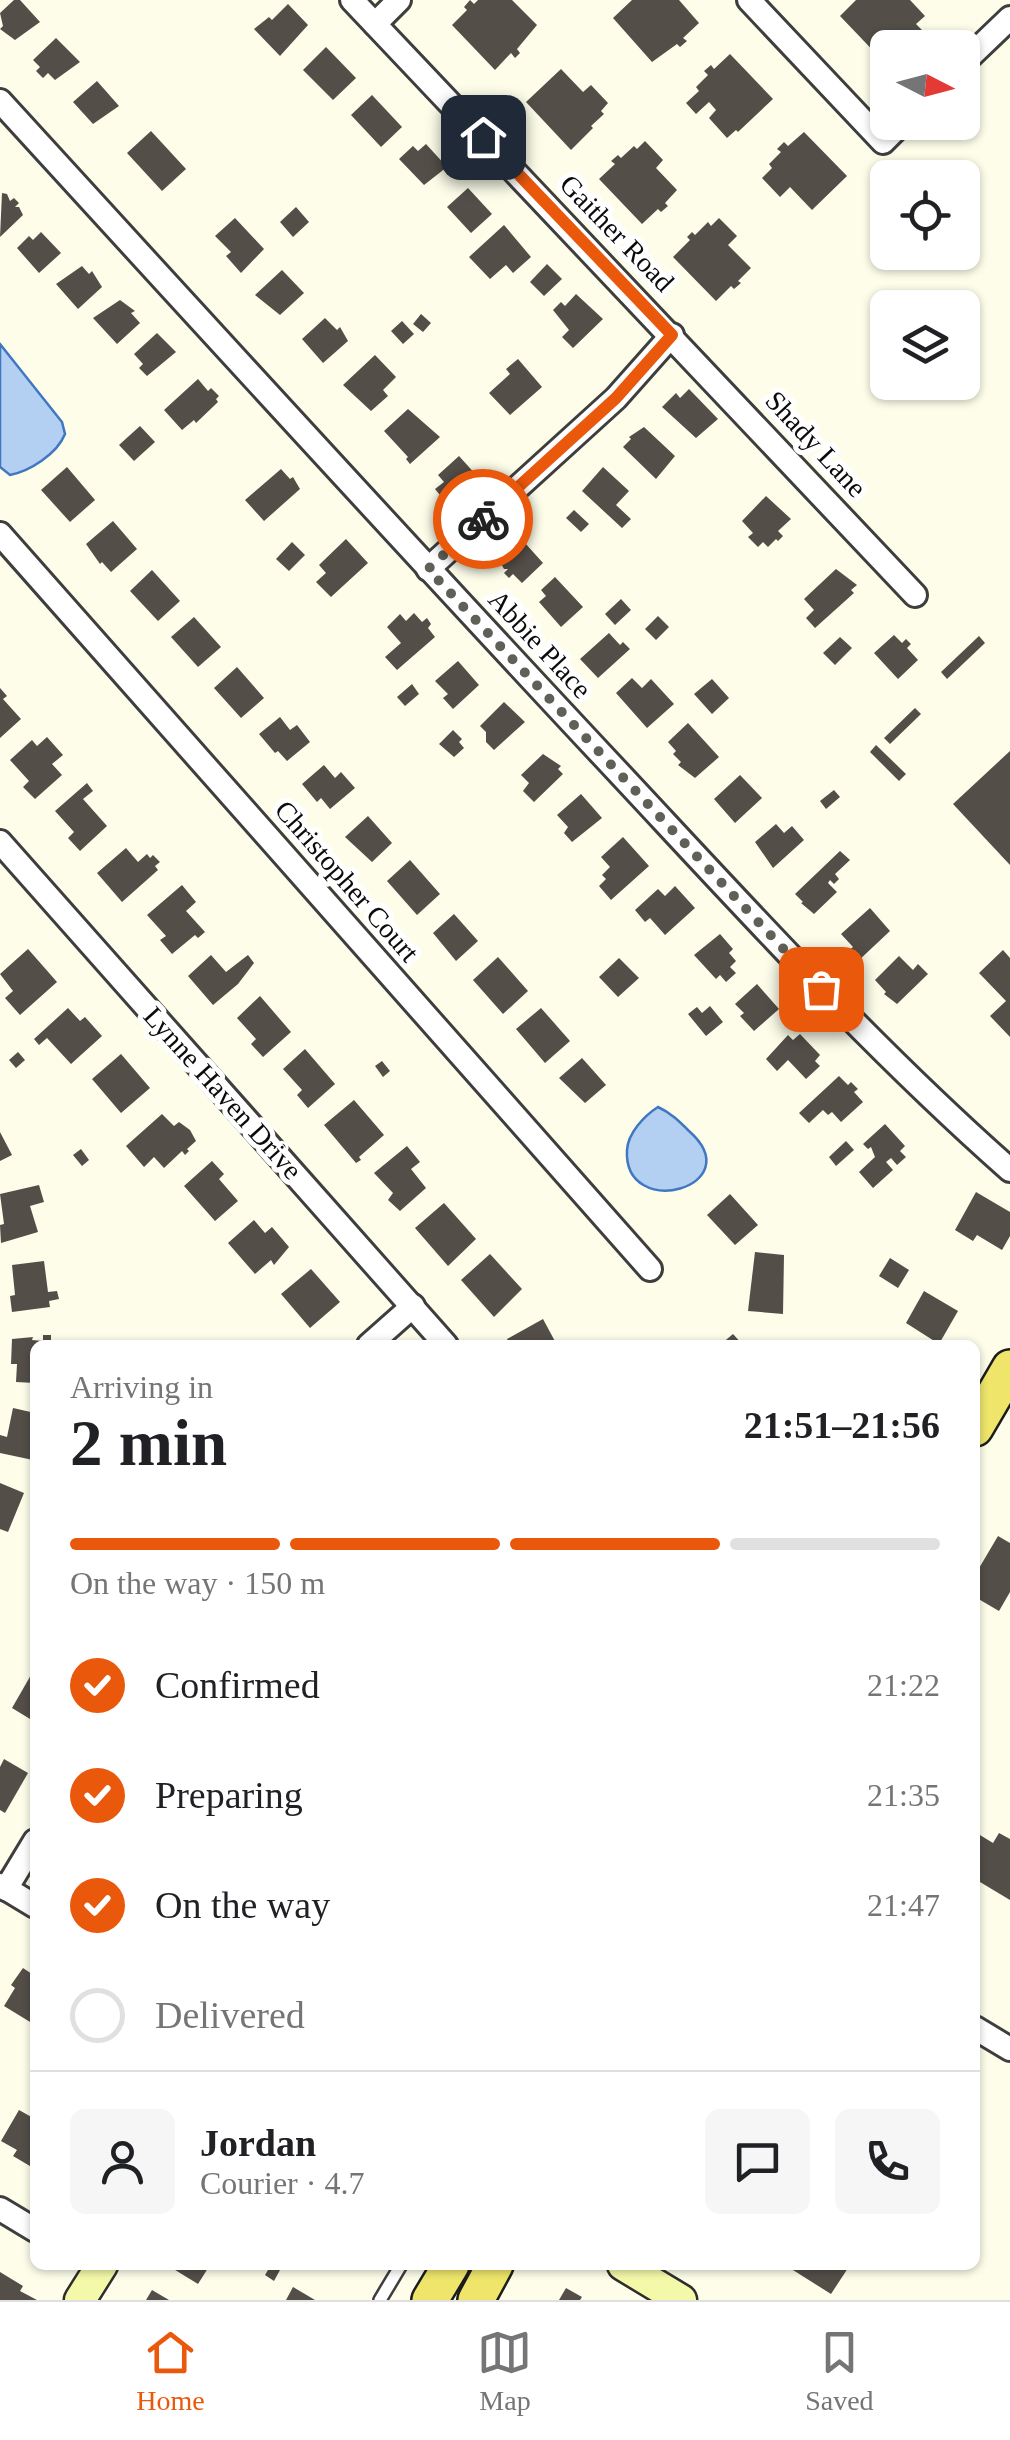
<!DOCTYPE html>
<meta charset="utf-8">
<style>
body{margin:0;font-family:Georgia,serif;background:#f6f6f6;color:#202124;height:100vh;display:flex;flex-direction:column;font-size:38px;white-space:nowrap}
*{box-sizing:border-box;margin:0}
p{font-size:32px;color:#757577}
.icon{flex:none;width:55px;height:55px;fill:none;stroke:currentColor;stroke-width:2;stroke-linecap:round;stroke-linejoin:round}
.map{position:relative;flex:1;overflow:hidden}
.panel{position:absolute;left:30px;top:1340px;width:950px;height:930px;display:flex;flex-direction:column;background:#fff;border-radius:15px;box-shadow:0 2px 8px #0004}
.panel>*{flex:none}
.needle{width:65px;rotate:96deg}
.fabs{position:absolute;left:870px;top:30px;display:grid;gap:20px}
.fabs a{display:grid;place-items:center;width:110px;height:110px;border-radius:15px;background:#fff;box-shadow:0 2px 8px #0004;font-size:50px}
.pin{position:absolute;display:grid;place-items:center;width:85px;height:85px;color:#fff;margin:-42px;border-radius:20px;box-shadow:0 5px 15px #0006}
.courier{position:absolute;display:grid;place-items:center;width:100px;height:100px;margin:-50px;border:8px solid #ea580c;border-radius:50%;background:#fff;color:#222;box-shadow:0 2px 12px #0007}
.headline em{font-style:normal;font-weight:600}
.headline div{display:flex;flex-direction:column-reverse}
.headline{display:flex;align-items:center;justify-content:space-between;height:170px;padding:0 40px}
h1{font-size:65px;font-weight:600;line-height:75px}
.bar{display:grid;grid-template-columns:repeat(4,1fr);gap:15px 10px;align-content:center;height:120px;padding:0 40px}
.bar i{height:12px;border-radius:8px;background:#e0e0e0}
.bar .active{background:#ea580c}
.bar p{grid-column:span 4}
.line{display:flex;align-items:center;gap:25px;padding:0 40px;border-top:2px solid #e0e0e0}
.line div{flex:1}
.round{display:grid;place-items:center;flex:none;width:105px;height:105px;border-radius:15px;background:#f6f6f6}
ol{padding:0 40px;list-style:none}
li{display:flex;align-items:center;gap:30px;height:110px}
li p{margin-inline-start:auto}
li .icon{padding:10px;border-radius:50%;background:#ea580c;color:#fff;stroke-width:4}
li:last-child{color:#757577}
li i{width:55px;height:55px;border:5px solid #e0e0e0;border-radius:50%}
.tab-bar{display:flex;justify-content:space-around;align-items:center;height:140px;border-top:2px solid #e0e0e0;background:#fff;font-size:28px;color:#757577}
.tab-bar a{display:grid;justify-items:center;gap:5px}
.tab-bar .active{color:#ea580c}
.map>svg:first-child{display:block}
</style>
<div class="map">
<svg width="1010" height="2300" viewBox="0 0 1010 2300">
<rect width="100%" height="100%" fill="#fdfdea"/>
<g fill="#b3cff1" stroke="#4077c2" stroke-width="2.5">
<path d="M 0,344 L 62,422 L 65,434 C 57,454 30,471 10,475 L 0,467 Z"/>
<path d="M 658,1107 C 671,1113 679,1121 689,1131 C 752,1187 623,1222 627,1150 C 628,1133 644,1116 658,1107 Z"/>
</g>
<g fill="#534e48">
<polygon points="14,0 20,0 40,22 15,40 0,29 3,26 0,13"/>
<polygon points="470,0 474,4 478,0 512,0 537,25 517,49 520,53 515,58 511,53 495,70 452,25 467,10 464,7"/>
<polygon points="632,0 679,0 699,23 683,38 687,41 680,47 677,44 652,62 613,18"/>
<polygon points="856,0 910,0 925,16 916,24 922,30 903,48 888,48 888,57 883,61 840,16"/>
<polygon points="288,4 308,25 280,56 254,29 269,17 272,20"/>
<polygon points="56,38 80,62 55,80 48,73 43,78 36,71 40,67 33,60"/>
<polygon points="326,47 356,78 333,100 303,70"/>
<polygon points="730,54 773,99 738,132 736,130 727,138 709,118 716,110 709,102 696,114 686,103 699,91 696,87 708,75 704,71 711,65 714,69"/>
<polygon points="561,69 583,92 591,85 608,103 601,111 604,114 591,126 593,128 571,150 526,102"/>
<polygon points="97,81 119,106 93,124 73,102"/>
<polygon points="372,95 402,127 381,147 351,115"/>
<polygon points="151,131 186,169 162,191 127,153"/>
<polygon points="804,132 847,176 812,210 790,187 780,197 762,178 772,168 769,164 781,152 777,149 784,142 788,146"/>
<polygon points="645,141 663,160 656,168 677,190 665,203 668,206 661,212 658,209 642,224 599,179 615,164 611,161 618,155 621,158 634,146 637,149"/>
<polygon points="426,144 447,167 424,185 399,159 413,146 418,151"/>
<polygon points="468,188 492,214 471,233 447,207"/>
<polygon points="2,193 7,194 10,201 14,198 19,203 15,207 19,207 23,215 0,237"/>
<polygon points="296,207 309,222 293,237 280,222"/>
<polygon points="235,218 264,249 241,273 226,256 231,252 215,236"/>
<polygon points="719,218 737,236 728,245 751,268 738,281 741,283 734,289 731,286 716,301 673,257 690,240 687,237 692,232 695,235 708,222 711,226"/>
<polygon points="504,225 531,257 513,273 506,265 490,279 469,257"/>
<polygon points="41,232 61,253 39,273 17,248 29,236 33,240"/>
<polygon points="547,264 562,279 544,296 530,282"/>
<polygon points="82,266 89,274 92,271 102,287 78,309 56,284"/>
<polygon points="282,270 304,293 280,315 255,295"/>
<polygon points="576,294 603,319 573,348 562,337 569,330 553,310 561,302 565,306"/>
<polygon points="120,300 135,311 131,313 140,323 117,344 93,318"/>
<polygon points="421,314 431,323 423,332 413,324"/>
<polygon points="325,318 337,330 340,327 348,341 323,363 302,339"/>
<polygon points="402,321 414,334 403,344 391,331"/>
<polygon points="157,333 176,352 147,376 139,368 143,364 134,354"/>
<polygon points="375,355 396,377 383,390 388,396 371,411 343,385"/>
<polygon points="518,359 542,387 510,415 489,393 510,374 506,369"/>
<polygon points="198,379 208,391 211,388 219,396 216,399 218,402 196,423 194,420 182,430 164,410"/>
<polygon points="689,389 718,419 696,438 662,407 676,393 680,398"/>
<polygon points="408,409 440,437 410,464 406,459 408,457 384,431"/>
<polygon points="140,426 155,442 134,461 119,445"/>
<polygon points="644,427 675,456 656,479 623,447 631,439 629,437"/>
<polygon points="459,456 487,487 457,514 448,505 445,507 441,503 444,500 435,489 444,482 438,475"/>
<polygon points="67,467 95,500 70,522 41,490"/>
<polygon points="603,467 629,491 616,505 631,519 622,528 582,491"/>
<polygon points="281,469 290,479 293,477 300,489 264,521 245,500"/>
<polygon points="766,496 791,519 778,531 783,536 778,541 776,539 768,547 763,542 758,547 748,537 753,533 742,521"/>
<polygon points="574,510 589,524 581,532 566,518"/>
<polygon points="113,521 137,549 111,572 102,562 100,564 86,544"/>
<polygon points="516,533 543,563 522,583 513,574 509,578 504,573 508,569 504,569 499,560 507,552 502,547"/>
<polygon points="346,539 368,563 331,597 316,582 326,573 319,565"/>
<polygon points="292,542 305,555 289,571 276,559"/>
<polygon points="836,569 857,585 851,590 854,593 815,628 806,618 814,610 804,599"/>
<polygon points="152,570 180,601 158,621 130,591"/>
<polygon points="555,577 583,607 561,627 539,602 546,596 541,590"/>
<polygon points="621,599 631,610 615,625 605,614"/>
<polygon points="414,613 422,622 427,618 431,624 428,628 435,637 397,670 385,657 401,643 387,627 400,614 406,621"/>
<polygon points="658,616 669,627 656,640 645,629"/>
<polygon points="194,617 221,647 198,667 171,637"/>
<polygon points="609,633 620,645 623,642 630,649 598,678 580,659"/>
<polygon points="894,635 902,643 906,639 911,644 907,648 918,660 898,679 874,653"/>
<polygon points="979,636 985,643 947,679 941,672"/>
<polygon points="840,637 852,648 835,665 823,653"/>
<polygon points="458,661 479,685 453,709 443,698 448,694 435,681"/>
<polygon points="237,667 264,698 241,718 214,688"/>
<polygon points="632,678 642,688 651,679 674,704 647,728 616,693"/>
<polygon points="712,679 729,698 712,714 694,694"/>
<polygon points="412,684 419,694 405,706 397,697"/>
<polygon points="0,688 7,696 3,699 21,719 0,738"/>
<polygon points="504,702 525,722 494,750 486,742 486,732 480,726"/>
<polygon points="915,708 921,714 890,744 884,738"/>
<polygon points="280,717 290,730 297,725 310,742 287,761 278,751 275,753 259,734"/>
<polygon points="688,723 719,757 695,778 678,765 681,762 673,754 676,751 668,742"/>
<polygon points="453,730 462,739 459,742 464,748 454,757 439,744"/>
<polygon points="47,737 63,755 52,764 62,775 35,799 23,787 29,781 10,760 32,740 37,746"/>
<polygon points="876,745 906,774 899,781 870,752"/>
<polygon points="1010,751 1010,865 953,804"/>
<polygon points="543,754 561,766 558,769 563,774 534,802 523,791 529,783 521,775"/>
<polygon points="324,765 335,778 341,772 355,788 330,809 321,798 317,802 302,784"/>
<polygon points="740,775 762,798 735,823 714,799"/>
<polygon points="87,783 93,791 83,799 107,826 80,851 68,838 74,832 55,811"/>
<polygon points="834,790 840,797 826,809 820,801"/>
<polygon points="581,794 602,818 572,842 564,833 568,827 557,815"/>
<polygon points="368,816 392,843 372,862 345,837"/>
<polygon points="776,824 784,833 792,826 804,840 773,868 755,842"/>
<polygon points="623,837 649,866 611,900 599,886 606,879 602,875 610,867 601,857"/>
<polygon points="126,848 138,862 147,854 150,858 153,855 160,862 155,866 158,870 122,902 97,873"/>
<polygon points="840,851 850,860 835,874 839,879 834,884 830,880 828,883 837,892 814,914 801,903 803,902 795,894"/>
<polygon points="410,860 440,894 417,915 387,881"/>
<polygon points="182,885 196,902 186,911 205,932 198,938 195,935 172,954 160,940 166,936 147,915"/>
<polygon points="675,886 695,908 665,935 650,918 645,922 635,910 658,889 665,896"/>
<polygon points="870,908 890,931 857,962 848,951 853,947 841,934"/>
<polygon points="454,914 478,941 456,961 433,933"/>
<polygon points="720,934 733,949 729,953 736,961 730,967 736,973 726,982 720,975 716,979 694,955"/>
<polygon points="28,949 57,982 20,1015 5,998 13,991 0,974"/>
<polygon points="1003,950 1010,958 1010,1037 990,1016 1006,1001 979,973"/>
<polygon points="211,955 226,972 248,955 254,963 238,984 213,1005 188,976"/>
<polygon points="899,956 913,970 918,964 928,974 897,1004 884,994 886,992 875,980"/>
<polygon points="498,957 528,991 503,1014 473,980"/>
<polygon points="619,958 639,978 618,997 599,977"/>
<polygon points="757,984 779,1009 754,1031 740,1016 744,1013 735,1004"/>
<polygon points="260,996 291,1032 263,1057 251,1044 256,1039 237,1018"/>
<polygon points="710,1006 723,1022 706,1036 688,1014 697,1007 702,1013"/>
<polygon points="68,1008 80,1021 85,1017 102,1036 71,1064 47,1038 39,1045 34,1039"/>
<polygon points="541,1008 570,1041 545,1063 516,1029"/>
<polygon points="800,1034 820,1055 815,1061 820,1066 806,1079 788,1060 777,1071 766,1059 788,1035 793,1040"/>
<polygon points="305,1049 335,1084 308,1108 297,1095 302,1090 283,1069"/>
<polygon points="18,1052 25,1060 16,1068 9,1060"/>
<polygon points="121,1054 150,1088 121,1113 92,1079"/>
<polygon points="582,1058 606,1085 585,1103 559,1078"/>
<polygon points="382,1061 390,1071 383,1077 375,1066"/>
<polygon points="839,1076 848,1085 851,1082 858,1089 854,1092 863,1102 841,1122 832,1112 828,1115 823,1110 809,1123 799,1113"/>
<polygon points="354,1100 384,1135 359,1157 361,1160 356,1163 324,1125"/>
<polygon points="162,1114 174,1126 179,1122 190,1130 196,1141 187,1149 189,1151 185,1155 182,1151 164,1168 154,1157 144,1167 126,1146"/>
<polygon points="885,1124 905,1146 900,1151 906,1157 897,1165 891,1158 886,1162 893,1170 873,1188 859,1172 875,1157 871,1147 868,1149 863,1144"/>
<polygon points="0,1132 12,1155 0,1161"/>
<polygon points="846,1141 854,1150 836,1166 829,1157"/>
<polygon points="407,1146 420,1162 411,1169 426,1188 400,1211 388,1200 393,1193 374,1173"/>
<polygon points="81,1149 89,1160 82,1166 73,1155"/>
<polygon points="212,1161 224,1174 219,1179 238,1201 215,1221 184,1186"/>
<polygon points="39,1185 44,1202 30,1206 38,1232 1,1243 0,1225 4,1224 0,1194"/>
<polygon points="976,1192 1010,1212 1010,1236 1002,1250 977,1235 973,1241 955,1230"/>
<polygon points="730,1194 758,1225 735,1245 707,1215"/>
<polygon points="444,1203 476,1239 448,1266 415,1228"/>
<polygon points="254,1220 265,1233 272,1227 289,1247 274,1265 271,1260 255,1274 228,1243"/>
<polygon points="755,1252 784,1255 783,1314 748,1311"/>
<polygon points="490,1254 522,1289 494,1317 461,1280"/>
<polygon points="890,1258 909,1270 898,1288 879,1276"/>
<polygon points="44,1261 48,1292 57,1291 59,1299 49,1301 50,1307 12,1312 10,1296 15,1295 12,1265"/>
<polygon points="311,1269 340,1302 310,1328 281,1294"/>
<polygon points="924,1291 958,1311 939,1344 906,1323"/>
<polygon points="543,1319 557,1345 510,1345 507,1339"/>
<polygon points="733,1334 743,1345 720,1345"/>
<polygon points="43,1335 51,1335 51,1345 35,1345 35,1383 16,1382 17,1364 11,1364 12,1339 33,1337 32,1340 43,1341"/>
<polygon points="13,1408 35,1413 33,1460 0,1453 0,1435 7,1437"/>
<polygon points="0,1483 24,1493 8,1532 0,1529"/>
<polygon points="998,1536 1010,1543 1010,1592 999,1611 975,1597 975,1575"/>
<polygon points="35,1668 35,1722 12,1708"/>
<polygon points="4,1759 28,1773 5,1813 0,1810 0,1767"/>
<polygon points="975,1832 993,1843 999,1833 1010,1839 1010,1900 975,1879"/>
<polygon points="23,1968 35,1976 35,2025 4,2006 15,1988 11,1985"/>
<polygon points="19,2110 35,2119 35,2169 13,2156 17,2150 1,2141"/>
<polygon points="167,2265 210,2265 198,2284"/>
<polygon points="271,2265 280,2270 274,2281 265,2275"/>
<polygon points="785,2265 844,2265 848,2268 831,2294"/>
<polygon points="0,2272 23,2286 20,2291 37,2300 0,2300"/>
<polygon points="293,2287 315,2300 286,2300"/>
<polygon points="566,2288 582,2297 580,2300 559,2300"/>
<polygon points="152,2290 169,2300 146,2300"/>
</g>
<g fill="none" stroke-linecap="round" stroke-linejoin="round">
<defs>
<polyline id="lane" points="380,2300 401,2265"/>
<g id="street">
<polyline points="352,0 915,595"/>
<polyline points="749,0 883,142 903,122"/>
<polyline points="375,24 399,0"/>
<polyline points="962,64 1010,18"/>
<path d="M 0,101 C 200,320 400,539 603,756 C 736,898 864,1041 1010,1170"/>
<polyline points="0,534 650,1269"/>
<polyline points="428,569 616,398 672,335"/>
<polyline points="0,842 446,1345"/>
<polyline points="369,1345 413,1306"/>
<polyline points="0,1885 35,1906"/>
<polyline points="6,1889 35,1841"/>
<polyline points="975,2028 1010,2049"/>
<polyline points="0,2209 35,2230"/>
</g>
<g id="secondary">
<polyline points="623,2265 681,2300"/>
<polyline points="80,2300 102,2265"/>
</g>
<g id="primary">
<polyline points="975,1428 1010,1368"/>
<polyline points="430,2300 451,2265"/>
<polyline points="476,2300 495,2265"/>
</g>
</defs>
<use href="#lane" stroke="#3e3e3e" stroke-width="16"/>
<use href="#street" stroke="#3e3e3e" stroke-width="28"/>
<use href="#secondary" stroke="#2d2d2d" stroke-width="35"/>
<use href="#primary" stroke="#1c1c1c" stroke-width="40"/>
<use href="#lane" stroke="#fff" stroke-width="11"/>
<use href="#street" stroke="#fff" stroke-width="22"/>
<use href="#secondary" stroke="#f4f9aa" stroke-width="30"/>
<use href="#primary" stroke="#eee56a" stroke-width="35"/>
</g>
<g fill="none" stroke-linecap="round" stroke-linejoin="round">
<polyline stroke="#606059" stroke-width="10" stroke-dasharray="0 18" points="483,519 428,569 821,989"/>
<polyline stroke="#ea580c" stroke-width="12" points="483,137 672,335 616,398 483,519"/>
</g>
<g text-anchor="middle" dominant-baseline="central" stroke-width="10" stroke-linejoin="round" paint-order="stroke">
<g font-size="28" fill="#0b0b0b" stroke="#fff">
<text transform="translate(617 233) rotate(46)">Gaither Road</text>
<text transform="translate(816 444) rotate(47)">Shady Lane</text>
<text transform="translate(540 644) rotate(47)">Abbie Place</text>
<text transform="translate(347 881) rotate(49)">Christopher Court</text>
<text transform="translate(223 1093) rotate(48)">Lynne Haven Drive</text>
</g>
</g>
</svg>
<div class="fabs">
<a><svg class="needle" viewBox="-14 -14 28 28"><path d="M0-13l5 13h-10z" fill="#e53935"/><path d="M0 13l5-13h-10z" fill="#757577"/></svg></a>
<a><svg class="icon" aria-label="locate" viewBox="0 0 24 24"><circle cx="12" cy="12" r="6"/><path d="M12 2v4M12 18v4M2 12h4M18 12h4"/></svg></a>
<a><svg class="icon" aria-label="layers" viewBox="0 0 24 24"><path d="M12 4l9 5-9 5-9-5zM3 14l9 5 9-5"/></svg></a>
</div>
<div class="pin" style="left:821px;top:989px;background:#ea580c"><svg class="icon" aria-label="bag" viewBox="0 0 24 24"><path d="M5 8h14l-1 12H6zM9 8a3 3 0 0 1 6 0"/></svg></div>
<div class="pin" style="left:483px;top:137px;background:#1f2937"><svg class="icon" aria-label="home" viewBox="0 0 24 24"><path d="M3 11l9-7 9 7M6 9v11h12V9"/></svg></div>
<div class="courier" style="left:483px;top:519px"><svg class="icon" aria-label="bike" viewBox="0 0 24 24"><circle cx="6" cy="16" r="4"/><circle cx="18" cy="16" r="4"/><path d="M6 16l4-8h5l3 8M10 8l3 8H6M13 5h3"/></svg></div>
<section class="panel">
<div class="headline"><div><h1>2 min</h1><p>Arriving in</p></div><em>21:51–21:56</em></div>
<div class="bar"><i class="active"></i><i class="active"></i><i class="active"></i><i></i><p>On the way · 150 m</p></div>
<ol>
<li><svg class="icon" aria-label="check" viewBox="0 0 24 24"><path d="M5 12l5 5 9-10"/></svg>Confirmed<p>21:22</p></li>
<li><svg class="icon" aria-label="check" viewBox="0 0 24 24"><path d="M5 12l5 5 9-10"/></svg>Preparing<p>21:35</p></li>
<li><svg class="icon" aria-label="check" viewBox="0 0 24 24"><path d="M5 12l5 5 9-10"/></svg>On the way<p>21:47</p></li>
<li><i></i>Delivered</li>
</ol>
<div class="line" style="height:180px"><a class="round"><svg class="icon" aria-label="person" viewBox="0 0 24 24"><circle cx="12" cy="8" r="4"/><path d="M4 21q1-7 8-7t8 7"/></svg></a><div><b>Jordan</b><p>Courier · 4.7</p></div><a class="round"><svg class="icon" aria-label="chat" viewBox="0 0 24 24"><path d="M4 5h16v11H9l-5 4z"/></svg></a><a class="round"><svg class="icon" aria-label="phone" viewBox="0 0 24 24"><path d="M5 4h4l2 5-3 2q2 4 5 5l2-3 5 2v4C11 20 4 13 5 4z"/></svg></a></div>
</section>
</div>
<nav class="tab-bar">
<a class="active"><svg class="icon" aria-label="home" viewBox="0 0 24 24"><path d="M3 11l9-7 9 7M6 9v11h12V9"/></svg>Home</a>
<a><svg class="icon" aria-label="map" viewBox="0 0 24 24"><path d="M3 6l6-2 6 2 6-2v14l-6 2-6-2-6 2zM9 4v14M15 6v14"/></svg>Map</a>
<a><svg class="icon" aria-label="saved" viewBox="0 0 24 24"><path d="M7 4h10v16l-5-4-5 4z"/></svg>Saved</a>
</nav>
